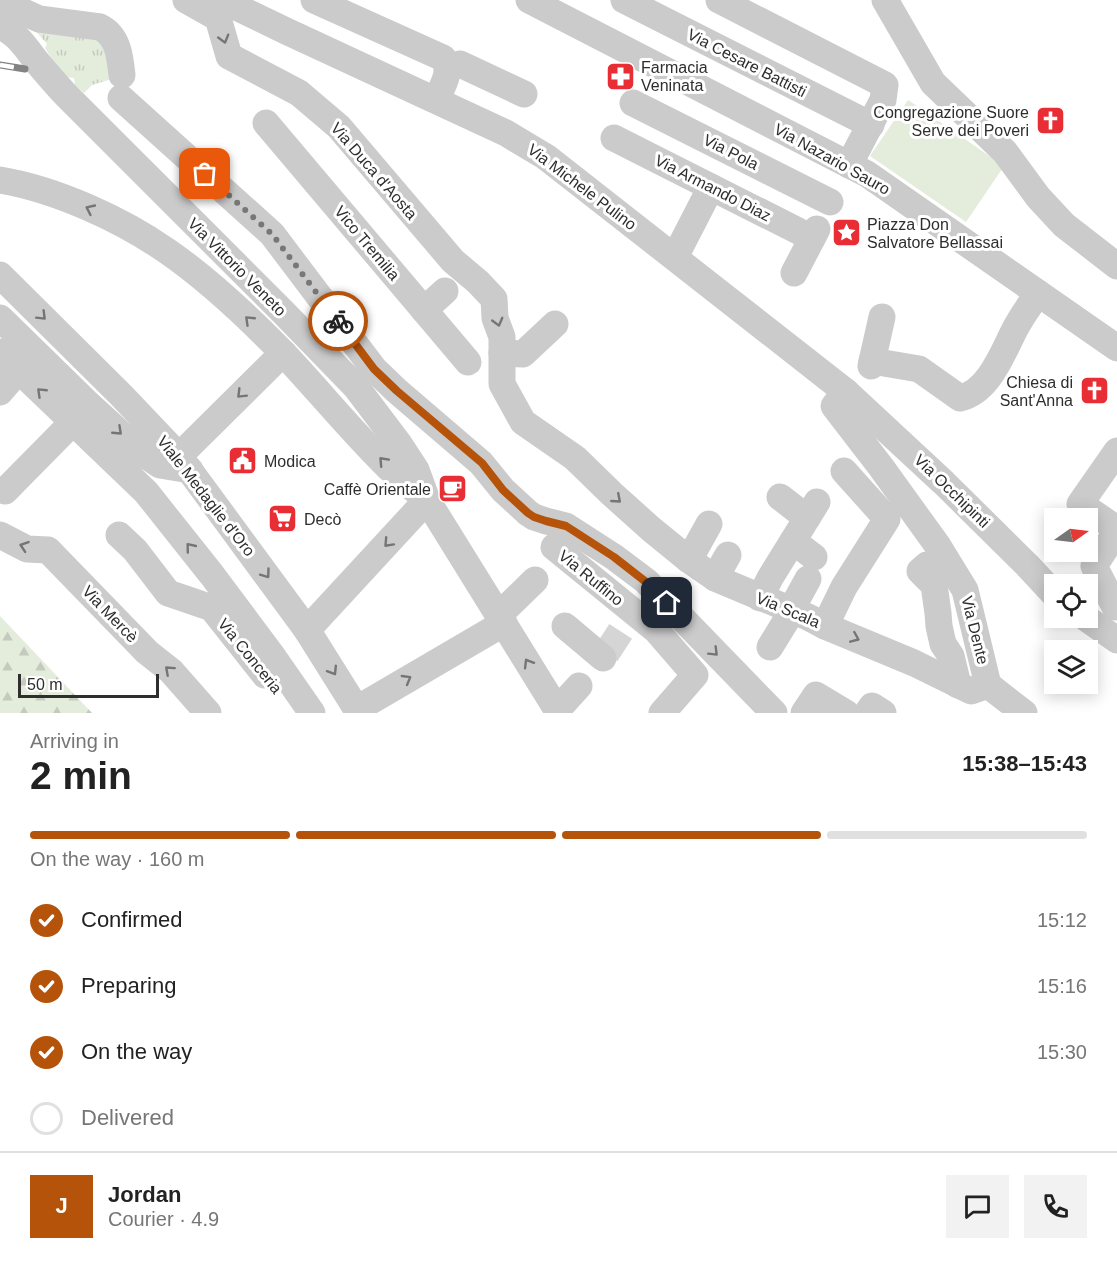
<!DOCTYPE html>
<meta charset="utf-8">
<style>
body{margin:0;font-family:Arial,sans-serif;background:#f2f2f2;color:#222;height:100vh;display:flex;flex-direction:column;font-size:22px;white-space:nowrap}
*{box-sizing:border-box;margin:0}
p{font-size:20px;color:#767676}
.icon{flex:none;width:33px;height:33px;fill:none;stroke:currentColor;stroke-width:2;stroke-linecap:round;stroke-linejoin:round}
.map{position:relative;height:713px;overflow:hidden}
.details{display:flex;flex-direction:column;background:#fff;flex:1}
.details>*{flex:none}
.needle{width:39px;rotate:76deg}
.buttons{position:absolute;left:1044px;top:508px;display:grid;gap:12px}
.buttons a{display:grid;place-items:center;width:54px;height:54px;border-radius:0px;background:#fff;box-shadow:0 3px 15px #0003;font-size:30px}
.scale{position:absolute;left:18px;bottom:15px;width:141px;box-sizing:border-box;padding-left:6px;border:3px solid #2e2e2e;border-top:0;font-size:16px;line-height:21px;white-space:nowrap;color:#2e2e2e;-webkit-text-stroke:4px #fff;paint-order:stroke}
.pin{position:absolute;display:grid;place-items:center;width:51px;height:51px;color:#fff;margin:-26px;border-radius:12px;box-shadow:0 3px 9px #0006}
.courier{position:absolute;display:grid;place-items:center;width:60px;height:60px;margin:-30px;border:4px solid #b45309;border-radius:50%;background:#fff;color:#222;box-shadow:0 2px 8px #0007}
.headline em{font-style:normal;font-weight:600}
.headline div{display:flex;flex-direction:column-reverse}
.headline{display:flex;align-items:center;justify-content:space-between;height:102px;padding:0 30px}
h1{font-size:39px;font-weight:600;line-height:45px}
.bar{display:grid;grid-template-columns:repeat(4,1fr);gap:9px 6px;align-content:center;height:72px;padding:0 30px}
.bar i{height:8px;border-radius:4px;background:#e0e0e0}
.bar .selected{background:#b45309}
.bar p{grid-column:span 4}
.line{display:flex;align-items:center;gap:15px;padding:0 30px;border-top:2px solid #e0e0e0}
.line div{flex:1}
.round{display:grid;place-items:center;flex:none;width:63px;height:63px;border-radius:0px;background:#f2f2f2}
ol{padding:0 30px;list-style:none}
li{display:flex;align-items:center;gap:18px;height:66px}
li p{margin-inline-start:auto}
li .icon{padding:6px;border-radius:50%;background:#b45309;color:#fff;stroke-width:4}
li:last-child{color:#767676}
li i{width:33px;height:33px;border:3px solid #e0e0e0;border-radius:50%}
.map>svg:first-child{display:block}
</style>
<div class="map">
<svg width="1117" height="713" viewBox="0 0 1117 713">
<defs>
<pattern id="grass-tufts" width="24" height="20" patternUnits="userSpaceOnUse" patternTransform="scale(1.5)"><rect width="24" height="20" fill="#e4ecdc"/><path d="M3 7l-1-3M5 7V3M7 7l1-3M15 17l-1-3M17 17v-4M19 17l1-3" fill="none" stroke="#c4cbbd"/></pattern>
<pattern id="forest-firs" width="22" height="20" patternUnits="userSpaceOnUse" patternTransform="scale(1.5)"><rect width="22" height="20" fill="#e4ecdc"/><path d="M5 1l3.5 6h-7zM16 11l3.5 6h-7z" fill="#c4cbbd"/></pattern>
</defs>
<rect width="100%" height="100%" fill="#fff"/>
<polygon fill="url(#grass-tufts)" points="32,27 95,30 115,78 92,85 84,93 75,85 74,78 63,77 45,48 47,44"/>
<polygon fill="url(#forest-firs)" points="0,616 92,713 0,713"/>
<polygon fill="#e4ecdc" points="908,100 1004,166 966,222 870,156"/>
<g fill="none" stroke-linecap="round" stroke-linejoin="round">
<polyline stroke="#d5d5d5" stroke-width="27" stroke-dasharray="27 14" stroke-linecap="butt" points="606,654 626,623"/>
<g stroke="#cbcbcb" stroke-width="27">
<polyline points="186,0 218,18 229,56 299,93 339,127 453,261 478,282 494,299 495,318 502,337 502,384 523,422 575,458 612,494 651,529 689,560 715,578 808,617 825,626 914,663 971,691 988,685"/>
<polyline points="222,0 286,31 506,133 546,157 846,392 944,483 1027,565 1054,594"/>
<path d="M 314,0 L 443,58 C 453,71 442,87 436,100"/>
<polyline points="529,0 867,174 1117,348"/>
<polyline points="624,0 871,125"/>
<polyline points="719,0 885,85 883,100 849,165"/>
<polyline points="885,0 933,83 1005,152 1038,197 1064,225 1117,266"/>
<path d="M 0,1 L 39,19 L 100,27 C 118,36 120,56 122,75"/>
<path d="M 0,26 C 17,33 26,48 37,62 C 48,75 58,87 69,98 L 284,313 L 356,387 L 399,444 L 416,470 L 427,500 L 559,713"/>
<polyline points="460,64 524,94"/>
<polyline points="121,98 272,234 374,369 397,391 481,463 503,490 528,513 534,517 546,521 566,526 614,557 646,581 774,713"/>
<polyline points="633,103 830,202"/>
<polyline points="266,123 468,362"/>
<polyline points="614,138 812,238"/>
<path d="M 0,180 C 55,189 121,219 167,251 C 209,280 248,317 284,354 C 319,391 352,432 389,468 C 400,478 412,488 424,497"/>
<polyline points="675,257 711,187"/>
<polyline points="794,273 817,229"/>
<polyline points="0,275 121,395 179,456 307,630 359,713"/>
<polyline points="424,310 445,291"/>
<polyline points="0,318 86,402 142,453 160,465 190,470"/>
<polyline points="0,352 146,492 212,575 271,654 312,713"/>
<polyline points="502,353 523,354 555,324"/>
<path d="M 872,361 L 919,369 L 960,398 C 989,392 1003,352 1015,329 C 1021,317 1030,305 1038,293"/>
<polyline points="871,366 882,317"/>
<polyline points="0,392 19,370"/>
<polyline points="846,392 834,406 881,467 938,546 965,590 988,685"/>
<polyline points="1117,451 1080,504 1117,529"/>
<polyline points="179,456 283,353"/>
<polyline points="5,491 73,422"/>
<polyline points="780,497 807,518"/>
<polyline points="0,535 27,549 48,550 147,652 171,671 208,713"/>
<polyline points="119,535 135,550 168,593 212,608 265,675"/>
<polyline points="793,541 814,557"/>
<polyline points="554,547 656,630 695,675 662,713"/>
<polyline points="689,560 709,524"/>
<polyline points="927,565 920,571 934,585 938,613 939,626 943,644 951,656 958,685"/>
<polyline points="715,578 728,555"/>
<polyline points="760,598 770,578 817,502"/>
<polyline points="1115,607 1094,566 1117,531"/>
<polyline points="499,615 535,580"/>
<polyline points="1086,618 1117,640"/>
<polyline points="565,626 603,658"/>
<polyline points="825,626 844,587 887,519 844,471"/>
<polyline points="307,630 427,500"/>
<polyline points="770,647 789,616 791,610 808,579"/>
<polyline points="988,685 1024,713"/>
<polyline points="357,709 504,623"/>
<polyline points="557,710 579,686"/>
<polyline points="804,713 816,695 846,713"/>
<polyline points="867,713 872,706 883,713"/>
</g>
<defs>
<polyline id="rail" points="0,65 25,69"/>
</defs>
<use href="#rail" stroke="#838383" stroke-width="7"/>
<use href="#rail" stroke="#fff" stroke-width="4.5" stroke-dasharray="14" stroke-linecap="butt"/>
</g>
<defs><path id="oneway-chevron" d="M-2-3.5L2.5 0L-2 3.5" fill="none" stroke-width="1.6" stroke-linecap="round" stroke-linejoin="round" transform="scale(1.5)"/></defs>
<g stroke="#757575">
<use href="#oneway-chevron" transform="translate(224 39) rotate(74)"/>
<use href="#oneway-chevron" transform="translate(90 209) rotate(-155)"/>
<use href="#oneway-chevron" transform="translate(42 316) rotate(45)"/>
<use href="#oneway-chevron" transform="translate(249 320) rotate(-136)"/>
<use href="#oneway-chevron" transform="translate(498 322) rotate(75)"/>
<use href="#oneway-chevron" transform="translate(41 392) rotate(-136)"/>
<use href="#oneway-chevron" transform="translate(241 394) rotate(135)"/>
<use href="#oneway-chevron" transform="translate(118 431) rotate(43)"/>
<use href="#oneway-chevron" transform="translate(383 461) rotate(-133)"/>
<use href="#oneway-chevron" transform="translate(617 499) rotate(41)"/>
<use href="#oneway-chevron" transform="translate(388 543) rotate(133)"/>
<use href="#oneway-chevron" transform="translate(24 546) rotate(-161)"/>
<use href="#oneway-chevron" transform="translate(190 547) rotate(-129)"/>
<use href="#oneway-chevron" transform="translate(266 574) rotate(54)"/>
<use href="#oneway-chevron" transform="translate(855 638) rotate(23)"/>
<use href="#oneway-chevron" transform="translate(714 652) rotate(45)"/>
<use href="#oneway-chevron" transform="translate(528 663) rotate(-121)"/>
<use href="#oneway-chevron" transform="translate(169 670) rotate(-138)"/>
<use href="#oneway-chevron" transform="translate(333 671) rotate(58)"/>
<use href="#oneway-chevron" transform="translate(407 679) rotate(-30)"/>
</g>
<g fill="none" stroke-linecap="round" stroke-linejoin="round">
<polyline stroke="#777" stroke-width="6" stroke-dasharray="0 10.8" points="205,174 272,234 338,321"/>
<polyline stroke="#b45309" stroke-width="8" points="338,321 374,369 397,391 482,463 503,490 528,513 534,517 546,521 566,526 580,535 614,557 646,582 667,603"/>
</g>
<defs>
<symbol id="pharmacy-square" viewBox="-11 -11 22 22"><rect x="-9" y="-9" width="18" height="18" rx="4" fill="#e92d34" stroke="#fff"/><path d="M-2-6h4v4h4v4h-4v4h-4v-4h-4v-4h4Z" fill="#fff"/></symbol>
<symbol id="church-square" viewBox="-11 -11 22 22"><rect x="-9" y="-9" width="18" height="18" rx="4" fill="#e92d34" stroke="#fff"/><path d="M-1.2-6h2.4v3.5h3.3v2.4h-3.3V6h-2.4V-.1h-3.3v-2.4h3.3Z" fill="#fff"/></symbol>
<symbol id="sight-square" viewBox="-11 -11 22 22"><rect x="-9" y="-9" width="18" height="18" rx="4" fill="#e92d34" stroke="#fff"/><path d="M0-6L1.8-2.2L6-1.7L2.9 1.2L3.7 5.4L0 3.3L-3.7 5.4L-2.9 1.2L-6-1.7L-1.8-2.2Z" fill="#fff"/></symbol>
<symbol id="civic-square" viewBox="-11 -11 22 22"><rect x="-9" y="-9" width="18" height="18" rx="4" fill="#e92d34" stroke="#fff"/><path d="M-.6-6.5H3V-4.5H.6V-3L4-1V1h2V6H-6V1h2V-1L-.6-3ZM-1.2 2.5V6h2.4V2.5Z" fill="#fff"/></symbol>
<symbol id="cafe-square" viewBox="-11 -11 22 22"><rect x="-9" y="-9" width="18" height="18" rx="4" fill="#e92d34" stroke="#fff"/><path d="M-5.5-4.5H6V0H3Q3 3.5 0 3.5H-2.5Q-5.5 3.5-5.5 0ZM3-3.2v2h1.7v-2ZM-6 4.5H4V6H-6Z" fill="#fff"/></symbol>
<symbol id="supermarket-square" viewBox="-11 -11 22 22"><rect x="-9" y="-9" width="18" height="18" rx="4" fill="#e92d34" stroke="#fff"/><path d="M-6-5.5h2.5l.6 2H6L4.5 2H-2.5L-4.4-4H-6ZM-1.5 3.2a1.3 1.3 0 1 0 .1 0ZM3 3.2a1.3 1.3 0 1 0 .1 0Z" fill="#fff"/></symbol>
</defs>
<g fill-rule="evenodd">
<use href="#pharmacy-square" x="604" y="60" width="33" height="33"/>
<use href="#church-square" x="1034" y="104" width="33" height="33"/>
<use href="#sight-square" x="830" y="216" width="33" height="33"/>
<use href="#church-square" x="1078" y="374" width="33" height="33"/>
<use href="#civic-square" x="226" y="444" width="33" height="33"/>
<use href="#cafe-square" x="436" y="472" width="33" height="33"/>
<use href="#supermarket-square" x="266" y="502" width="33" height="33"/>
</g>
<g text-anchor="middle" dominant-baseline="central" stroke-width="6" stroke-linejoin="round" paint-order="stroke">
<g font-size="16" fill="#2e2e2e" stroke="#fff">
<text transform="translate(747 63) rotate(27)">Via Cesare Battisti</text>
<text transform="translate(731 152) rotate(27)">Via Pola</text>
<text transform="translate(832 159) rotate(29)">Via Nazario Sauro</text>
<text transform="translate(374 171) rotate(49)">Via Duca d'Aosta</text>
<text transform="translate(582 187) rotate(37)">Via Michele Pulino</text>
<text transform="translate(713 188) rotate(27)">Via Armando Diaz</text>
<text transform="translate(367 243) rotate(50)">Vico Tremilia</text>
<text transform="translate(237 267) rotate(45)">Via Vittorio Veneto</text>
<text transform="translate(952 491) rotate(44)">Via Occhipinti</text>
<text transform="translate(206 496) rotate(52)">Viale Medaglie d'Oro</text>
<text transform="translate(591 578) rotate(39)">Via Ruffino</text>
<text transform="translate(788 610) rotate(23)">Via Scala</text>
<text transform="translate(110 614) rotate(46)">Via Mercè</text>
<text transform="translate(975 630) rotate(76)">Via Dente</text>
<text transform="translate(250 656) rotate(51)">Via Conceria</text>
</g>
<g font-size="16" fill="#2e2e2e" stroke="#fff" text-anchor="start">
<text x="641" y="67">Farmacia<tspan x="641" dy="18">Veninata</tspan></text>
<text x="1029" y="112" text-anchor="end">Congregazione Suore<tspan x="1029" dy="18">Serve dei Poveri</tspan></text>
<text x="867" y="224">Piazza Don<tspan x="867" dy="18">Salvatore Bellassai</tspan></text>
<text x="1073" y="382" text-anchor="end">Chiesa di<tspan x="1073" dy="18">Sant'Anna</tspan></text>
<text x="264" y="461">Modica</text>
<text x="431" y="489" text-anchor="end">Caffè Orientale</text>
<text x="304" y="519">Decò</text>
</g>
</g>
</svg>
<div class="buttons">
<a><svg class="needle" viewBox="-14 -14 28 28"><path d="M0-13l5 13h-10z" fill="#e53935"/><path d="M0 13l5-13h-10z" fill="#767676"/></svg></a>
<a><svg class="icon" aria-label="locate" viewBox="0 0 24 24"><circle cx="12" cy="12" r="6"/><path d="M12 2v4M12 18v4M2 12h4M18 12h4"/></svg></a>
<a><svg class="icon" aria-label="layers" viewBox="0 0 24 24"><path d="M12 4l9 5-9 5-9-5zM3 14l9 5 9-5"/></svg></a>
</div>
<div class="scale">50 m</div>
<div class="pin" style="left:205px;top:174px;background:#ea580c"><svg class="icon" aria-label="bag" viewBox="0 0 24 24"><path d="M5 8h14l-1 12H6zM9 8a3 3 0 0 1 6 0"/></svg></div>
<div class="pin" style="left:667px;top:603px;background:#1f2937"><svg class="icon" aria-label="home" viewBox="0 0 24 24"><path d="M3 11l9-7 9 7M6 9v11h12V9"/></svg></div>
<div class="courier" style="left:338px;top:321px"><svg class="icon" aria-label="bike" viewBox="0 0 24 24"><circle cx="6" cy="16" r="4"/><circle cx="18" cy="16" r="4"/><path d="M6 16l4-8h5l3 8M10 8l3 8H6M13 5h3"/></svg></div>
</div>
<section class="details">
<div class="headline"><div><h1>2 min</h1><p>Arriving in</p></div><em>15:38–15:43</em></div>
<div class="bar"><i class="selected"></i><i class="selected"></i><i class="selected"></i><i></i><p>On the way · 160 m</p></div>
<ol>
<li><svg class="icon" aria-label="check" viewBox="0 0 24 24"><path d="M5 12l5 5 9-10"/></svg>Confirmed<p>15:12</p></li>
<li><svg class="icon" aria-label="check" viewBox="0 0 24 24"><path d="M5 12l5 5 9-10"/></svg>Preparing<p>15:16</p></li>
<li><svg class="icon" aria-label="check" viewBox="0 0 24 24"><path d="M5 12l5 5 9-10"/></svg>On the way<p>15:30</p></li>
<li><i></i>Delivered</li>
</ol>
<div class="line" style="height:108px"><b class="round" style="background:#b45309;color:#fff">J</b><div><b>Jordan</b><p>Courier · 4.9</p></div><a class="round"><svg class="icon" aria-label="chat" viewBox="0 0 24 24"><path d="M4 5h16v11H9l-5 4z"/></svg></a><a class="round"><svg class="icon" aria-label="phone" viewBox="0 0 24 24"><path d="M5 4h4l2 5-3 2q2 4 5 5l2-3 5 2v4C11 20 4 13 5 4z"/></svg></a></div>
</section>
